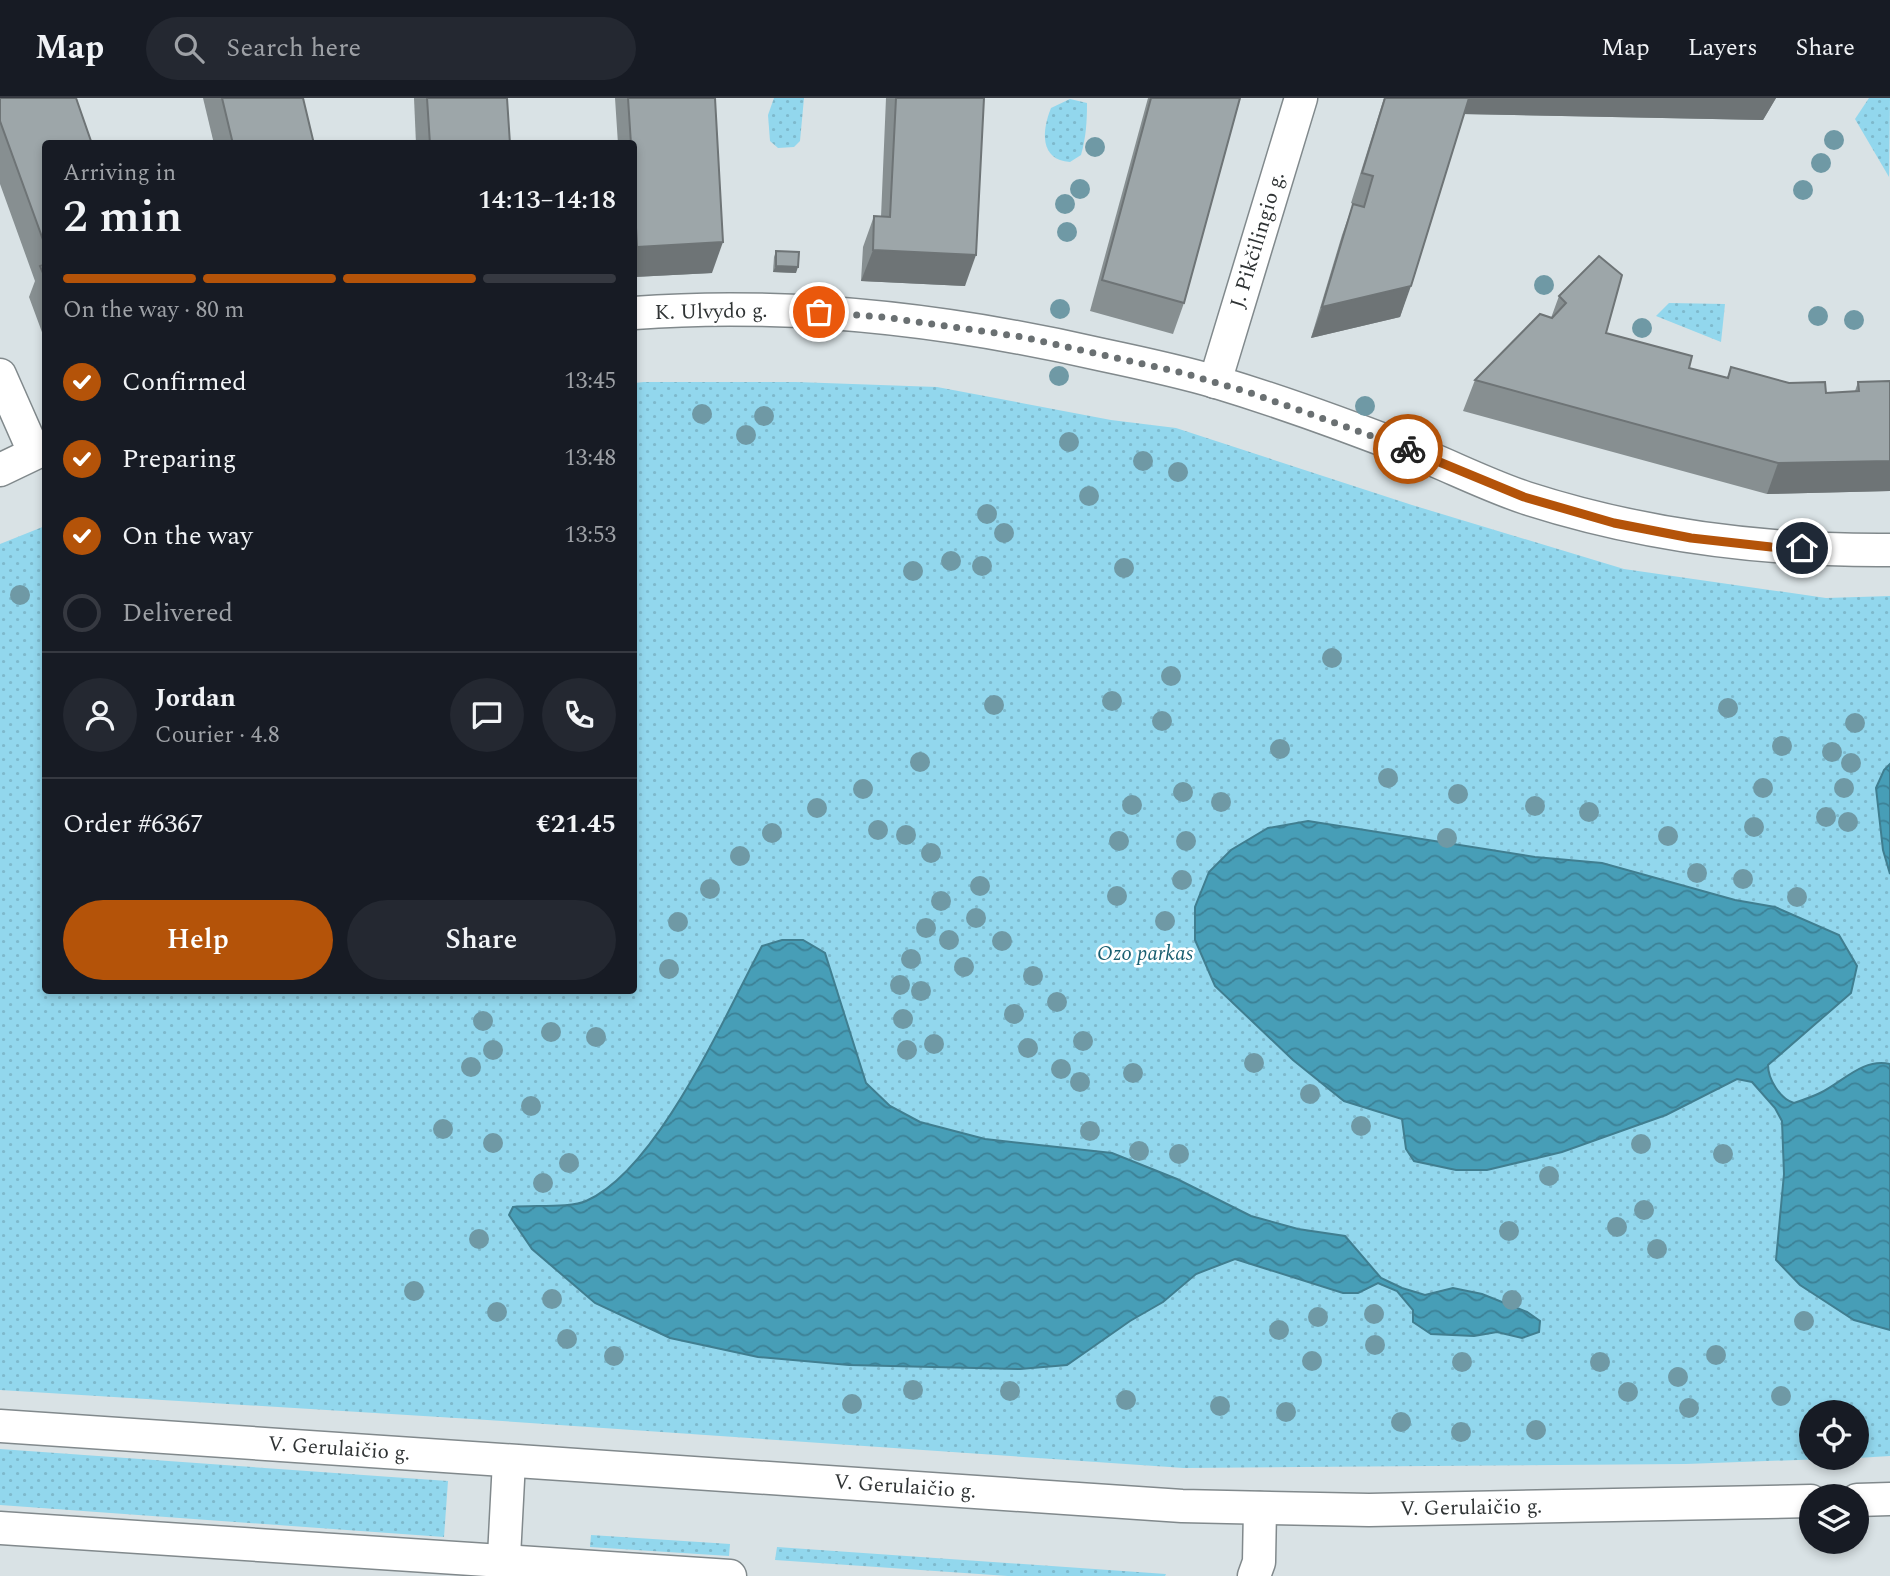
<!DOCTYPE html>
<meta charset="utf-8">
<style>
body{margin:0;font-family:Spectral,serif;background:#242831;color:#f1f3f6;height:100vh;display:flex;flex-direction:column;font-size:26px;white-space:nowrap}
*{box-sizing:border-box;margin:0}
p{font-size:23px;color:#9ea1a6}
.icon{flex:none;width:38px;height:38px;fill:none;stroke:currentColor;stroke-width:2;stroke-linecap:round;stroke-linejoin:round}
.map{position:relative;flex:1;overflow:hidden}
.details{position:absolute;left:42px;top:42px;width:595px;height:854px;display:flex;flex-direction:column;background:#171b24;border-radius:7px;box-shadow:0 4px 10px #0003}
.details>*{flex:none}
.fabs{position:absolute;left:1799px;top:1302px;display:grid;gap:14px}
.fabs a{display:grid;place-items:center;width:70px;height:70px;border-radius:50%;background:#171b24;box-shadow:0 4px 10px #0003;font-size:35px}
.pin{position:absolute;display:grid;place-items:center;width:60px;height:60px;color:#fff;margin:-30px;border:4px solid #fff;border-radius:50%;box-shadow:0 2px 7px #0007}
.courier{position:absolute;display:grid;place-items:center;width:70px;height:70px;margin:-35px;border:5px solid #b45309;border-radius:50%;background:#fff;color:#222;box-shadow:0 2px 9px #0007}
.head em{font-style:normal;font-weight:600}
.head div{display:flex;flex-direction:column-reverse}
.head{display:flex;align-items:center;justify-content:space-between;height:119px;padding:0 21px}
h1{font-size:46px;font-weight:600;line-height:52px}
.bar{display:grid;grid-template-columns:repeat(4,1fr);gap:10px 7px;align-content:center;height:84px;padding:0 21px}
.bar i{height:9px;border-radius:5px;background:#363941}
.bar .on{background:#b45309}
.bar p{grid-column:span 4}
.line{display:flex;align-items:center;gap:18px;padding:0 21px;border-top:2px solid #363941}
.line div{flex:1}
.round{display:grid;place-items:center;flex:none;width:74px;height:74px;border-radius:37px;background:#242831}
ol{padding:0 21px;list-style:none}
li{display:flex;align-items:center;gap:21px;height:77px}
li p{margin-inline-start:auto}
li .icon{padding:7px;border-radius:50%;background:#b45309;color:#fff;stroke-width:4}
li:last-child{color:#9ea1a6}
li i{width:38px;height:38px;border:4px solid #363941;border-radius:50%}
.primary-button{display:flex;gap:14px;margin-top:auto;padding:14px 21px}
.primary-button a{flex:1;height:80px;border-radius:42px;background:#b45309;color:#fff;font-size:28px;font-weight:600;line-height:80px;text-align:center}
.primary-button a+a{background:#242831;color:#f1f3f6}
header{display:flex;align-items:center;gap:42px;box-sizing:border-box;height:98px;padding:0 35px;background:#171b24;border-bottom:2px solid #363941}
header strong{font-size:33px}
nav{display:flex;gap:38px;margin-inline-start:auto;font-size:24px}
.search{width:490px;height:63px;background:#242831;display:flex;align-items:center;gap:18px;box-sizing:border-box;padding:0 24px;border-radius:38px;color:#9ea1a6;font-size:26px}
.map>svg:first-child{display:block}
</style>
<header>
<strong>Map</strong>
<div class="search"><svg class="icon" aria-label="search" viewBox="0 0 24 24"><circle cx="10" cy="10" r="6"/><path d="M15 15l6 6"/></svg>Search here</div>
<nav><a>Map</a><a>Layers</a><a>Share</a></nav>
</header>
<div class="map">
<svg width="1890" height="1478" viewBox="0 0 1890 1478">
<defs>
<pattern id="green-dots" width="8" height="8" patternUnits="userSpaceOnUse" patternTransform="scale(1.75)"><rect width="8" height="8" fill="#92d7ed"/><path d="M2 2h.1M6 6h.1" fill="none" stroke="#7eb9cc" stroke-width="1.8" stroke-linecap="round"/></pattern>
<pattern id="water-waves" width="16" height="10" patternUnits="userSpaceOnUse" patternTransform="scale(1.75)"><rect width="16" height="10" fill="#479eb7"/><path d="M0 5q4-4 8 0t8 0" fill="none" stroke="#3c8196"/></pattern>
</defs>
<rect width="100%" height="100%" fill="#d9e2e5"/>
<g fill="url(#green-dots)">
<polygon points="774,0 804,0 800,43 794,49 778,50 770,43 768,17"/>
<polygon points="1869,0 1890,0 1889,79 1855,21"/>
<path d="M 1070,1 L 1087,5 C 1087,24 1086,39 1081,57 L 1070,64 C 1039,62 1042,32 1051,10 Z"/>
<polygon points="1669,205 1725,206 1721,244 1656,218"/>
<polygon points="644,284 796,284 937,289 1111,322 1176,330 1412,407 1624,471 1826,500 1890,498 1890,1358 1857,1360 1857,1314 1811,1314 1811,1360 1851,1360 1686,1366 1184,1370 472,1321 0,1292 0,446 45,428 46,892 634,892 634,285"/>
<polygon points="0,1351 448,1383 444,1439 0,1407"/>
<polygon points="591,1437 730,1446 729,1458 590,1449"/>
<polygon points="777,1449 1166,1476 1165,1478 1008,1478 775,1462"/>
</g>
<g fill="url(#water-waves)" stroke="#407e90" stroke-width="2">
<polygon points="1890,666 1890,776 1883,752 1876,690 1884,672"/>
<path d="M 1308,723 L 1535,759 L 1602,765 L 1735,802 L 1775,809 L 1839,837 L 1857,868 L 1851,895 L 1768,967 C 1768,981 1780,1001 1794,1005 C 1803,1002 1812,999 1820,995 C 1843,984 1862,960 1890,966 L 1890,1232 L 1854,1222 L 1800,1187 L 1776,1162 L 1784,1076 L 1782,1023 L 1775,1010 L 1752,984 L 1737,981 L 1666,1017 L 1562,1054 L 1487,1072 L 1456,1072 L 1414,1063 L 1406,1051 L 1402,1021 L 1344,1003 L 1293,962 L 1215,888 L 1195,842 L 1195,809 L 1209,774 L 1231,752 L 1268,730 Z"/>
<path d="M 782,842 L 803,842 L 825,855 L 866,985 L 890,1008 L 920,1024 L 985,1041 L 1112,1055 L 1177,1081 L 1251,1118 L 1298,1131 L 1345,1138 L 1381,1180 L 1402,1190 L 1425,1197 L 1453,1190 L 1482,1196 L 1527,1214 L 1540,1223 L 1539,1234 L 1522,1240 L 1497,1234 L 1474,1238 L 1431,1236 L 1413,1224 L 1413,1212 L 1397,1193 L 1378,1185 L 1358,1195 L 1343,1195 L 1235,1161 L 1196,1176 L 1163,1204 L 1130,1223 L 1067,1267 L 1020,1271 L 849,1267 L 758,1259 L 670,1240 L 595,1205 L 532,1151 L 509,1117 L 513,1109 C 531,1107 572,1110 586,1103 C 658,1072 725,917 762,848 Z"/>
</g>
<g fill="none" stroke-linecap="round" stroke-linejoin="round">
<defs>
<g id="street">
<path d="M 634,215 C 791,203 950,222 1103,257 C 1141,265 1179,273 1216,284 C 1282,304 1348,328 1412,353 C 1450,368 1487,387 1526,400 C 1644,438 1766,453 1890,452"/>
<polyline points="0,277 34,354"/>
<polyline points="1215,284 1301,0"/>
<polyline points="0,372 46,350"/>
<polyline points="0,1328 1182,1408 1369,1412 1811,1403"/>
<polyline points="1857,1402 1890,1401"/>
<polyline points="0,1430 730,1478"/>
<polyline points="503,1478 509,1363"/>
<polyline points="1254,1478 1259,1464 1260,1410"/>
</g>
</defs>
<use href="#street" stroke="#81898c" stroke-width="35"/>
<use href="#street" stroke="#fff" stroke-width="32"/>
</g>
<g fill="#6f99a5">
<circle cx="1834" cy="42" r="10"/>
<circle cx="1095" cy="49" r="10"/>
<circle cx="1821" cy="65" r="10"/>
<circle cx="1080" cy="91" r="10"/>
<circle cx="1803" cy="92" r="10"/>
<circle cx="1065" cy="106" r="10"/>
<circle cx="1067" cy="134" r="10"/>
<circle cx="1544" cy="187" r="10"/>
<circle cx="1060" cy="211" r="10"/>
<circle cx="1818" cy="218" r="10"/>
<circle cx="1854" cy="222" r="10"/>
<circle cx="1642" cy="230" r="10"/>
<circle cx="1059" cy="278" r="10"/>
<circle cx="1365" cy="308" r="10"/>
<circle cx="702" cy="316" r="10"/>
<circle cx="764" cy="318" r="10"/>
<circle cx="746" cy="337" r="10"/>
<circle cx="1069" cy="344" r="10"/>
<circle cx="1143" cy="363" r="10"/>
<circle cx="1178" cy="374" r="10"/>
<circle cx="1089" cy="398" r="10"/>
<circle cx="987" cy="416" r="10"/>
<circle cx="1004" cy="435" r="10"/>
<circle cx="951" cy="463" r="10"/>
<circle cx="982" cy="468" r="10"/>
<circle cx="1124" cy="470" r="10"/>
<circle cx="913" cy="473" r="10"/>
<circle cx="20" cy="497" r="10"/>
<circle cx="1332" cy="560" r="10"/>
<circle cx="1171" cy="578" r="10"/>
<circle cx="1112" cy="603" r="10"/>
<circle cx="994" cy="607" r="10"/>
<circle cx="1728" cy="610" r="10"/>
<circle cx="1162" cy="623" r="10"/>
<circle cx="1855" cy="625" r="10"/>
<circle cx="1782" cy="648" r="10"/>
<circle cx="1280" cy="651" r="10"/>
<circle cx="1832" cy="654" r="10"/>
<circle cx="920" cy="664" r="10"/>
<circle cx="1851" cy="665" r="10"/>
<circle cx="1388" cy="680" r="10"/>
<circle cx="1763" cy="690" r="10"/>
<circle cx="1844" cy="690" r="10"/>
<circle cx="863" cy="691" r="10"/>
<circle cx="1183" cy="694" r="10"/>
<circle cx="1458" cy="696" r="10"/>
<circle cx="1221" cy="704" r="10"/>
<circle cx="1132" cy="707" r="10"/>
<circle cx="1535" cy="708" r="10"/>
<circle cx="817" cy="710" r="10"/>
<circle cx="1589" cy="714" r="10"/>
<circle cx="1826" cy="719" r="10"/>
<circle cx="1848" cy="724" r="10"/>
<circle cx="1754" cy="729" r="10"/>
<circle cx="878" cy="732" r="10"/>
<circle cx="772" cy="735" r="10"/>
<circle cx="906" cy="737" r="10"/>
<circle cx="1668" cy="738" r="10"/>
<circle cx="1447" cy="740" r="10"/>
<circle cx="1119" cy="743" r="10"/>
<circle cx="1186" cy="743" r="10"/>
<circle cx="931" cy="755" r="10"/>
<circle cx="740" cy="758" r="10"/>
<circle cx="1697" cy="775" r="10"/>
<circle cx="1743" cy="781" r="10"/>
<circle cx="1182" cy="782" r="10"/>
<circle cx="980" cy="788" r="10"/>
<circle cx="710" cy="791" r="10"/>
<circle cx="1117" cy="798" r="10"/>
<circle cx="1797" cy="799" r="10"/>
<circle cx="941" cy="803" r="10"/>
<circle cx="976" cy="820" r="10"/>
<circle cx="1165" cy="823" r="10"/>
<circle cx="678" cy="824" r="10"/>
<circle cx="926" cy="830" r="10"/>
<circle cx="949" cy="842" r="10"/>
<circle cx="1002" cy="843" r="10"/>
<circle cx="911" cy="861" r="10"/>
<circle cx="964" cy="869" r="10"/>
<circle cx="669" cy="871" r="10"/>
<circle cx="1033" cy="878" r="10"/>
<circle cx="900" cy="887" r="10"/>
<circle cx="921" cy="893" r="10"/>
<circle cx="1057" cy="904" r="10"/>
<circle cx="1014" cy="916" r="10"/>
<circle cx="903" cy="921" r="10"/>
<circle cx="483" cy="923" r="10"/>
<circle cx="551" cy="934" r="10"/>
<circle cx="596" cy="939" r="10"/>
<circle cx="1083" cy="943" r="10"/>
<circle cx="934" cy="946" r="10"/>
<circle cx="1028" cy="950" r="10"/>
<circle cx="493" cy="952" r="10"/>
<circle cx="907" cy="952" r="10"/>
<circle cx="1254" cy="965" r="10"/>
<circle cx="471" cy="969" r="10"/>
<circle cx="1061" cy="971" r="10"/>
<circle cx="1133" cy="975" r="10"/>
<circle cx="1080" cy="984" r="10"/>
<circle cx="1310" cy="996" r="10"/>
<circle cx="531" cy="1008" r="10"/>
<circle cx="1361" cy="1028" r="10"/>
<circle cx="443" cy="1031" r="10"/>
<circle cx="1090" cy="1033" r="10"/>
<circle cx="493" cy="1045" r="10"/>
<circle cx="1641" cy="1046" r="10"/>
<circle cx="1139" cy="1053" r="10"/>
<circle cx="1179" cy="1056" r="10"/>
<circle cx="1723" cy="1056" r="10"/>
<circle cx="569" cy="1065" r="10"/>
<circle cx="1549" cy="1078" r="10"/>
<circle cx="543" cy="1085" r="10"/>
<circle cx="1644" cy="1112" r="10"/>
<circle cx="1617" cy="1129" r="10"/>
<circle cx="1509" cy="1133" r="10"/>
<circle cx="479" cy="1141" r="10"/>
<circle cx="1657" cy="1151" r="10"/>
<circle cx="414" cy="1193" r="10"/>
<circle cx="552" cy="1201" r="10"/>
<circle cx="1512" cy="1202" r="10"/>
<circle cx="497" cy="1214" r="10"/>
<circle cx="1374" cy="1216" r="10"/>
<circle cx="1318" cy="1219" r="10"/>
<circle cx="1804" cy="1223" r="10"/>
<circle cx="1279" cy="1232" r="10"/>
<circle cx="567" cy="1241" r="10"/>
<circle cx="1375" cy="1247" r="10"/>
<circle cx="1716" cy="1257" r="10"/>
<circle cx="614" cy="1258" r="10"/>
<circle cx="1312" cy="1263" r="10"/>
<circle cx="1462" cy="1264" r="10"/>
<circle cx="1600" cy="1264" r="10"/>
<circle cx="1678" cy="1279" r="10"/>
<circle cx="913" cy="1292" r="10"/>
<circle cx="1010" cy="1293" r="10"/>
<circle cx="1628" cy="1294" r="10"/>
<circle cx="1781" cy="1298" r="10"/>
<circle cx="1126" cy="1302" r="10"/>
<circle cx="852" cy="1306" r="10"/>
<circle cx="1220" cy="1308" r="10"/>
<circle cx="1689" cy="1310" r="10"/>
<circle cx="1286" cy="1314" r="10"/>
<circle cx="1401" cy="1324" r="10"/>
<circle cx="1536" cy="1332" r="10"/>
<circle cx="1461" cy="1334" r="10"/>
</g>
<g fill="#878f91">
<polygon points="0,0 46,46 46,245 29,199 35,183 0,86"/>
<polygon points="203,0 303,0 314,46 214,46"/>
<polygon points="414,0 507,0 510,46 416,46"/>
<polygon points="615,0 715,0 712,175 634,179 634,46 618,46"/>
<polygon points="886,0 984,0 965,188 861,183 863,149 874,118 881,119"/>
<polygon points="1148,0 1240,0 1184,205 1173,236 1090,213"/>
<polygon points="1384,0 1776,0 1763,22 1464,16 1400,219 1311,240 1342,137 1353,106 1351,105"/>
<polygon points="776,153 796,175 773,174 774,159"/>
<polygon points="1559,198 1606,235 1689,270 1727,280 1731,269 1826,295 1855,293 1858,284 1890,283 1890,393 1767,396 1463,313 1475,282 1551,220"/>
</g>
<g fill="#6e7476">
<polygon points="1468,0 1776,0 1763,22 1462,16"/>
<polygon points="723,144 712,175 634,179 634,158 637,149"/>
<polygon points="873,152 976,157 965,188 861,183"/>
<polygon points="776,168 798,169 796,175 773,174"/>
<polygon points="1411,188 1400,219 1311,240 1322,209"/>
<polygon points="1890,363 1890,393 1767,396 1778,365"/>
</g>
<g fill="#9da6a9" stroke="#6e7476" stroke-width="2">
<polygon points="0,0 76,0 92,46 46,46 46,150 0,23"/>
<polygon points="222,0 303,0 314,46 233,46"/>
<polygon points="427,0 507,0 510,46 430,46"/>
<polygon points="628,0 715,0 723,144 637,149 634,91 634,46 631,46"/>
<polygon points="896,0 984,0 976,157 873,152 874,118 890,119"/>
<polygon points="1151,0 1240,0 1184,205 1102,182"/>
<polygon points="1385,0 1469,0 1411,188 1322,209 1353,106 1364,109 1373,78 1362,75"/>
<polygon points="776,153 799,154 798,169 776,168"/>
<polygon points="1599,158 1622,177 1606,235 1692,258 1689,270 1728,280 1731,269 1789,285 1825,284 1826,295 1859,293 1858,284 1890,283 1890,363 1778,365 1475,282 1540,216 1552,220 1566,205 1559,198"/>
<polygon points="46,166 46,182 40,168"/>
</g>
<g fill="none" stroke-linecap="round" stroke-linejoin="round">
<polyline stroke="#6a7072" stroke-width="7" stroke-dasharray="0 12.6" points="819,214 883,219 1023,239 1183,275 1251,295 1408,351"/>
<polyline stroke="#b45309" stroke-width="9" points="1408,351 1524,399 1614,425 1691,440 1771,449 1802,450"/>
</g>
<g text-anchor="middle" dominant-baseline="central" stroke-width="5" stroke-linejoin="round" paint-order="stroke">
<g font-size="21" fill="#2f3334" stroke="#fff">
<text transform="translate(1258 142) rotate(-73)">J. Pikčilingio g.</text>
<text transform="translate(711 214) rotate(-1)">K. Ulvydo g.</text>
<text transform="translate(339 1351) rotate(4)">V. Gerulaičio g.</text>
<text transform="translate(905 1389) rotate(4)">V. Gerulaičio g.</text>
<text transform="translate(1471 1410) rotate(-1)">V. Gerulaičio g.</text>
</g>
<g font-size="21" font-style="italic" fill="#185e70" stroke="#fff">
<text x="1145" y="856">Ozo parkas</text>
</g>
</g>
</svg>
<div class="fabs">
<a><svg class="icon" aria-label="locate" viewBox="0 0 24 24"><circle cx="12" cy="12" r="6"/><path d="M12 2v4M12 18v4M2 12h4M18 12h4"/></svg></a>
<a><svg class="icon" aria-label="layers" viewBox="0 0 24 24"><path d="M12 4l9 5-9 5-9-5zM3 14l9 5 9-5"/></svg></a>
</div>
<div class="pin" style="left:819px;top:214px;background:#ea580c"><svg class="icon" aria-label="bag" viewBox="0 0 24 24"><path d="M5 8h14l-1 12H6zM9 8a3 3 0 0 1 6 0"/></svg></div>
<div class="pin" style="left:1802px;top:450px;background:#1f2937"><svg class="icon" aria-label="home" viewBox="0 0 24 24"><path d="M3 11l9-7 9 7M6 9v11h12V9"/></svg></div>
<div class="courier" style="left:1408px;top:351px"><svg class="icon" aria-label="bike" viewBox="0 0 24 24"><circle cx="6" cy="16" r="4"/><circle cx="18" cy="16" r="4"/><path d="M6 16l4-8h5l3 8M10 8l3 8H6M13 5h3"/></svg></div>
<section class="details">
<div class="head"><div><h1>2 min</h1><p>Arriving in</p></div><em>14:13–14:18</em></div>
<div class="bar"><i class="on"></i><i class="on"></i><i class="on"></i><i></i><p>On the way · 80 m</p></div>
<ol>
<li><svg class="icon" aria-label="check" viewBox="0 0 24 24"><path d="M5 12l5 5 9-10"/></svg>Confirmed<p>13:45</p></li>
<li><svg class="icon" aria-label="check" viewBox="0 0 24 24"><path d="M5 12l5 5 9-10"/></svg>Preparing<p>13:48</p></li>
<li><svg class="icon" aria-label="check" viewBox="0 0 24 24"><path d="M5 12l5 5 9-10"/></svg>On the way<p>13:53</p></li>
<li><i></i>Delivered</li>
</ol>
<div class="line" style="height:126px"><a class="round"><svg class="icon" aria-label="person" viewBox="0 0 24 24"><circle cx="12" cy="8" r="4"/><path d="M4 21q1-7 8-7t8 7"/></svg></a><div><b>Jordan</b><p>Courier · 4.8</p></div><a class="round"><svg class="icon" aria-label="chat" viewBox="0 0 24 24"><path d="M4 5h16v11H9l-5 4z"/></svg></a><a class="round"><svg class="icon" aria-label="phone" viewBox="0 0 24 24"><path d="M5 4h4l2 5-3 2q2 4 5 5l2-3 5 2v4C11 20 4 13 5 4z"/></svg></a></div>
<div class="line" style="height:91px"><div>Order #6367</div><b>€21.45</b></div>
<div class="primary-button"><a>Help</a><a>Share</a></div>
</section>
</div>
